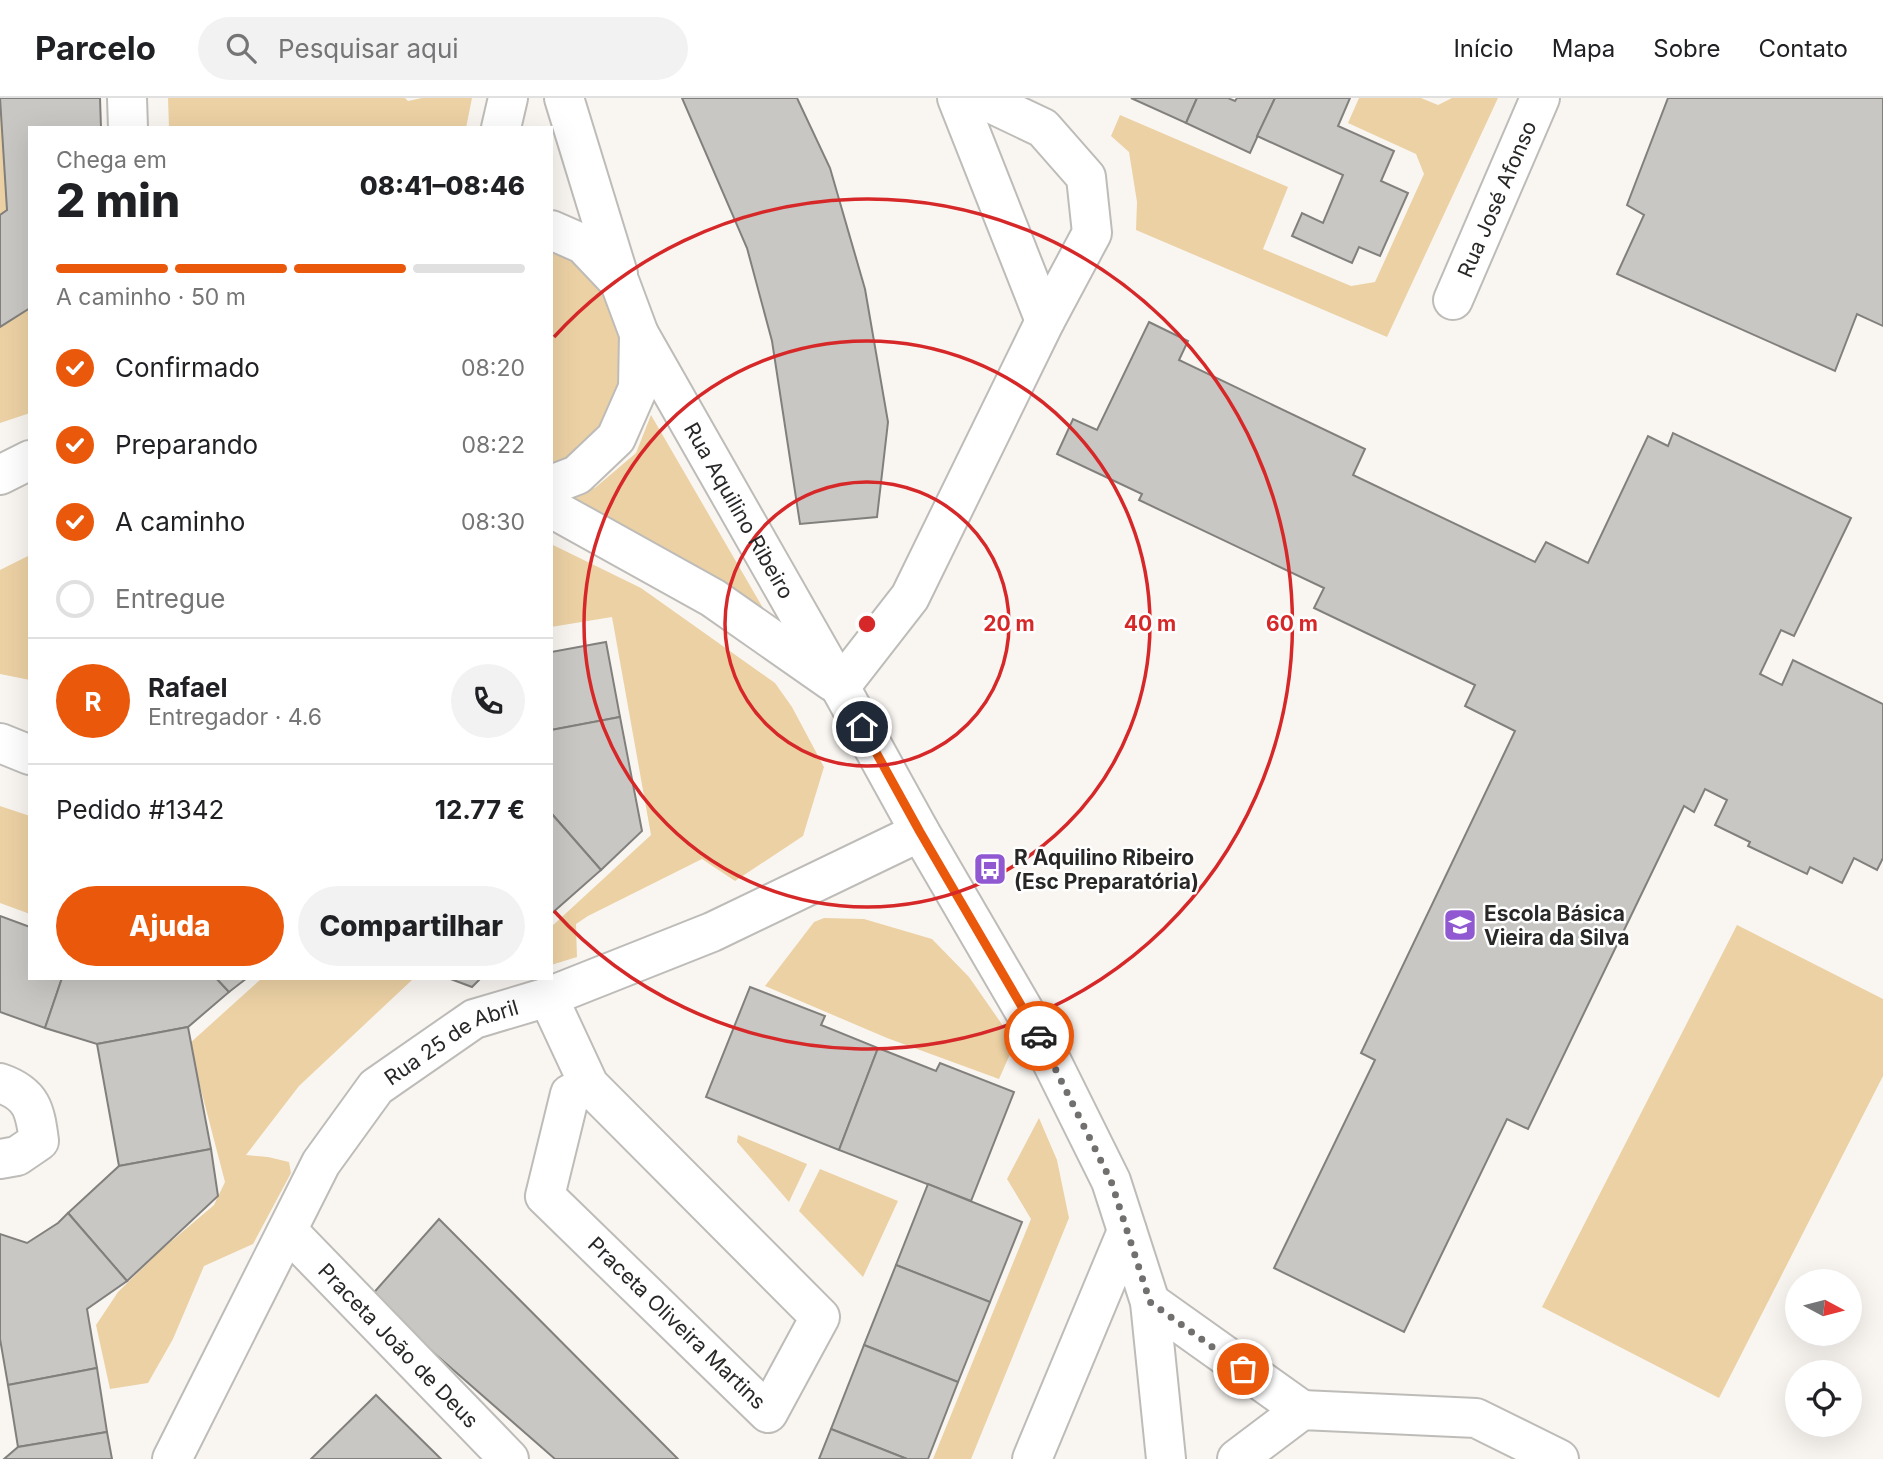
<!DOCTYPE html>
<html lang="pt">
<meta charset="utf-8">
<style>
body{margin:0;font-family:Inter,sans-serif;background:#f2f2f2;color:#202124;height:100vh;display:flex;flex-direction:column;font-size:26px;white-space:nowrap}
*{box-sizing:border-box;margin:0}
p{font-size:23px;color:#757577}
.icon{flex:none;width:38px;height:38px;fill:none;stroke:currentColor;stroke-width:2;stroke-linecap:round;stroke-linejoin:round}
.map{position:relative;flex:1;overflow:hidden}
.details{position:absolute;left:28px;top:28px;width:525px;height:854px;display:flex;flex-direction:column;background:#fff;border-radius:0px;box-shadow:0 7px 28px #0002}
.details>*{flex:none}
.needle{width:46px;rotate:97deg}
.fabs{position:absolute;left:1785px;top:1171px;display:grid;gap:14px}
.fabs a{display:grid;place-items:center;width:77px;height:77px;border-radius:50%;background:#fff;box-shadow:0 7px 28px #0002;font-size:35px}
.pin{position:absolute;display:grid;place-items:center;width:60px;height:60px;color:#fff;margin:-30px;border:4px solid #fff;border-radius:50%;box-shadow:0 2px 7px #0007}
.courier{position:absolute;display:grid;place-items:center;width:70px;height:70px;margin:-35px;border:5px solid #ea580c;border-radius:50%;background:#fff;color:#222;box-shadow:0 2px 9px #0007}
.head em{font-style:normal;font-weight:800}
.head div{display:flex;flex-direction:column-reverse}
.head{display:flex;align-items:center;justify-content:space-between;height:119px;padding:0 28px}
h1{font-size:46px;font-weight:800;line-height:52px}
.bar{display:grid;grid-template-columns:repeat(4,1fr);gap:10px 7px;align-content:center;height:84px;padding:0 28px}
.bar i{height:9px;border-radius:5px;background:#e0e0e0}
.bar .current{background:#ea580c}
.bar p{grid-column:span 4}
.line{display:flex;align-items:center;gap:18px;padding:0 28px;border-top:2px solid #e0e0e0}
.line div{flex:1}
.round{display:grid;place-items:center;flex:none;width:74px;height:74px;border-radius:37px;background:#f2f2f2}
ol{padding:0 28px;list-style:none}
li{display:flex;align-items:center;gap:21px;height:77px}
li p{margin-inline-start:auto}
li .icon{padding:7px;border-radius:50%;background:#ea580c;color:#fff;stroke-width:4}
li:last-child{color:#757577}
li i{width:38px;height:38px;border:4px solid #e0e0e0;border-radius:50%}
.primary-button{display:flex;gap:14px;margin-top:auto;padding:14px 28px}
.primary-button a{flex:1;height:80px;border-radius:42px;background:#ea580c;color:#fff;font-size:28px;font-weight:800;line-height:80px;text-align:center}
.primary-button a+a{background:#f2f2f2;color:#202124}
header{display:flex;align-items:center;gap:42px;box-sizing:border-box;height:98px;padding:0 35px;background:#fff;border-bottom:2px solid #e0e0e0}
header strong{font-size:33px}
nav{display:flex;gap:38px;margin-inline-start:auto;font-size:24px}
.search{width:490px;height:63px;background:#f2f2f2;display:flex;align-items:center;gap:18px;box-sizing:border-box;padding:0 24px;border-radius:38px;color:#757577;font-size:26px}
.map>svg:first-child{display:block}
</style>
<header>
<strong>Parcelo</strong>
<div class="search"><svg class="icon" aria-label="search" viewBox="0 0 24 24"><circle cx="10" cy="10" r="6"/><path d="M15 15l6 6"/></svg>Pesquisar aqui</div>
<nav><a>Início</a><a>Mapa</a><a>Sobre</a><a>Contato</a></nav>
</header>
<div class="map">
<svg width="1883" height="1361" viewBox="0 0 1883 1361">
<rect width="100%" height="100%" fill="#f9f6f2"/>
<g fill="#ecd1a4">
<polygon points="0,0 7,112 0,117"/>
<polygon points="168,0 405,0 408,3 422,0 472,0 466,30 169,30"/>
<polygon points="1359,0 1421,0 1438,7 1452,0 1498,0 1387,239 1136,132 1137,104 1129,54 1111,38 1120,17 1288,89 1263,151 1351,188 1375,184 1424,76 1416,56 1348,25"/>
<path d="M 551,153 C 571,159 588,177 600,193 C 636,239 629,314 583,352 C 574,360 562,366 551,372 Z"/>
<polygon points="30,210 30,315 0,325 0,229"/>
<polygon points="651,317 770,522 571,402 596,389 636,355"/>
<polygon points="551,446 641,490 775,585 792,609 824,669 803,738 735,783 702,761 588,818 576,826 577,859 551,867 551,829 651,737 612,519 551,529"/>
<polygon points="30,457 30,582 0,576 0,472"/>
<polygon points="0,708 30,718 30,816 0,805"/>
<polygon points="824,820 864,821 932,841 969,879 1015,945 999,981 887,940 765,888 814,824"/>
<polygon points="1737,827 1883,901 1883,978 1719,1300 1542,1209"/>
<polygon points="262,880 412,882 299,988 246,1057 268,1059 289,1064 291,1075 253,1146 204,1168 173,1241 148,1285 110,1291 96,1227 118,1194 161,1152 214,1107 225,1084 189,946"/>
<polygon points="1039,1020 1057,1062 1069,1120 971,1361 933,1361 1031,1121 1007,1081"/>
<polygon points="738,1037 807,1066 789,1104 737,1044"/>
<polygon points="820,1071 898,1103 863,1179 799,1113"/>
</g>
<g fill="#c9c7c3" stroke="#82807d" stroke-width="2">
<polygon points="0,0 100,0 101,30 30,30 30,210 0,229 0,117 7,112"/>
<polygon points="682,0 797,0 830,70 865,191 888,324 877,419 800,426 772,243 747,150"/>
<polygon points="1131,0 1197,0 1186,25"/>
<polygon points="1197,0 1228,0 1235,3 1237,0 1275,0 1250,55 1186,25"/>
<polygon points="1275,0 1350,0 1338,28 1394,53 1381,83 1408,95 1380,158 1359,149 1352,165 1292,138 1302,115 1323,125 1343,77 1257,38"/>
<polygon points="1668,0 1883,0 1883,228 1857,216 1835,273 1617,176 1644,117 1627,107"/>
<polygon points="1149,224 1188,243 1179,262 1365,351 1353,377 1535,464 1546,444 1588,465 1648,338 1668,348 1673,335 1851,420 1794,538 1781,532 1760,576 1782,587 1793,562 1883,606 1883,760 1877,772 1854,760 1842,785 1810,769 1807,776 1748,748 1750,744 1715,727 1727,702 1705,691 1694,714 1684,708 1528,1031 1507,1021 1404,1234 1274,1170 1375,962 1361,955 1515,633 1465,608 1475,587 1314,510 1324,490 1139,402 1142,396 1057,356 1073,321 1097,332"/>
<polygon points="606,544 620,619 551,632 551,554"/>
<polygon points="620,619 642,733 601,772 551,715 551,632"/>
<polygon points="551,715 601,772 551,816"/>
<polygon points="0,818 30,829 30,880 62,880 45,930 0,914"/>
<polygon points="62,880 216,880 229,894 188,929 97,946 45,930"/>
<polygon points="216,880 247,880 229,894"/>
<polygon points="448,880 481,880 472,889"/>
<polygon points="750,889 825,918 821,927 878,950 839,1052 706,999"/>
<polygon points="188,929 211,1051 119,1068 97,946"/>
<polygon points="878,950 936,973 940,965 1014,994 971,1103 839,1052"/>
<polygon points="211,1051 218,1098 127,1183 68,1115 119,1068"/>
<polygon points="928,1086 1022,1124 990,1204 896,1167"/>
<polygon points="68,1115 127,1183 87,1211 97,1270 8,1287 0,1241 0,1136 27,1145 58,1125"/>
<polygon points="439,1121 678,1361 555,1361 370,1199"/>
<polygon points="896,1167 990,1204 958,1284 864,1247"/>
<polygon points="864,1247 958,1284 928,1361 907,1361 831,1331"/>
<polygon points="97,1270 107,1334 18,1349 8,1287"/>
<polygon points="376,1297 439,1359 441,1361 311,1361"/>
<polygon points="831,1331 907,1361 819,1361"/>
<polygon points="107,1334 112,1361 4,1361 18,1349"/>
</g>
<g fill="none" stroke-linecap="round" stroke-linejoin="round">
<defs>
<g id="minor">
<polyline points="127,0 128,30"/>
<polyline points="564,0 618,176"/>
<polyline points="957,0 1045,223"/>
<polyline points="501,30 508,0"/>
<polyline points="551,132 583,146 620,185 639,236 638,290 616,340 577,377 551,387"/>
<path id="s1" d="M 1453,202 L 1540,0"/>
<path id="s2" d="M 639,236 L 840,589 L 920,734 L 1040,940 L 1111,1083 L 1150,1204 L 1166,1361"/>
<polyline points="0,377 30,362"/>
<polyline points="551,410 713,500 833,584"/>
<polyline points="840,589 910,499 1045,223 1092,135 1086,79 1043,30 980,0"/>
<polyline points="0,645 30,657"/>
<polyline points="548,899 589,987 820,1219 768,1315 545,1098 570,996 589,987"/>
<path d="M 0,985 C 32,996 35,1012 39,1043 L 17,1058 L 0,1061"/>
<path id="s3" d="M 288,1133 L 509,1361"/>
<polyline points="1150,1204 1302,1312"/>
<path id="s4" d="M 172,1361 L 321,1065 L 376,989 L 474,921 L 548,899 L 712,834 L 920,734"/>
<polyline points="1032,1361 1127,1133"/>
<polyline points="1237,1361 1302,1312 1476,1320 1559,1361"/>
</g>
</defs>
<use href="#minor" stroke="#bebcb8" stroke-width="42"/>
<use href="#minor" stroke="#fff" stroke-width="38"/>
</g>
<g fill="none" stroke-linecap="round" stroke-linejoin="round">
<polyline stroke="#72706e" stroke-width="7" stroke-dasharray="0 12.6" points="1039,938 1111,1083 1150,1204 1243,1271"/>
<polyline stroke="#ea580c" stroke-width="9" points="862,629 920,734 1039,938"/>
</g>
<g fill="none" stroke="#d62828" stroke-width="3.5">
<circle cx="867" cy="526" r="142"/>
<circle cx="867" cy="526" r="283"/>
<path d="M554 239A425 425 0 1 1 554 813"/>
</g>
<defs>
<symbol id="bus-square" viewBox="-11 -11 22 22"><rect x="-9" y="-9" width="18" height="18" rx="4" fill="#9059d2" stroke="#fff"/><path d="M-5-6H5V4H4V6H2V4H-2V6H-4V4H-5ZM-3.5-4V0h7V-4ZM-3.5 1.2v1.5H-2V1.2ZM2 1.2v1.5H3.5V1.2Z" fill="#fff"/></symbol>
<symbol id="school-square" viewBox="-11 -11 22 22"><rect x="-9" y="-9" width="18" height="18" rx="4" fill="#9059d2" stroke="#fff"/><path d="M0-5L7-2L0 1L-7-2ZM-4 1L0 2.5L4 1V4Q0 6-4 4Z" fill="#fff"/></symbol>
</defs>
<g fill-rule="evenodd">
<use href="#bus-square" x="971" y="752" width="38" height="38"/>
<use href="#school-square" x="1441" y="808" width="38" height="38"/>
</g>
<g text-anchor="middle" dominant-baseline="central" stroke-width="5" stroke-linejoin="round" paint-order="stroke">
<g font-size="21" fill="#292827" stroke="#fff">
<text stroke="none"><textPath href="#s1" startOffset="110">Rua José Afonso</textPath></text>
<text stroke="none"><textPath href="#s2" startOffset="203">Rua Aquilino Ribeiro</textPath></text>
<text stroke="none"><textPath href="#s4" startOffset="514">Rua 25 de Abril</textPath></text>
<text transform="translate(677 1225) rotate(44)">Praceta Oliveira Martins</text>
<text stroke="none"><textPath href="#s3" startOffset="159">Praceta João de Deus</textPath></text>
</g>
<g font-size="21" font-weight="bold" fill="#292827" stroke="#fff" text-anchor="start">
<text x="1014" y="759">R Aquilino Ribeiro<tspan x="1014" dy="24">(Esc Preparatória)</tspan></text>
<text x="1484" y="815">Escola Básica<tspan x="1484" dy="24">Vieira da Silva</tspan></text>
</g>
</g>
<circle cx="867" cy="526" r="10" fill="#d62828" stroke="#fff" stroke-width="3.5"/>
<g font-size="21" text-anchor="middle" font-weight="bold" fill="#d62828" stroke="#fff" stroke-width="5" stroke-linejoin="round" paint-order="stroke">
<text x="1009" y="533">20 m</text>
<text x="1150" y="533">40 m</text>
<text x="1292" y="533">60 m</text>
</g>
</svg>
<div class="fabs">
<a><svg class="needle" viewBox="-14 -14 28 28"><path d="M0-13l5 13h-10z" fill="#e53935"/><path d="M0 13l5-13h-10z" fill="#757577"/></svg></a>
<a><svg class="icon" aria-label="locate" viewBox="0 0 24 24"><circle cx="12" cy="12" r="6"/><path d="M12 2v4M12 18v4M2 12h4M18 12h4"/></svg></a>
</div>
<div class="pin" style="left:1243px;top:1271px;background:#ea580c"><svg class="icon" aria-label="bag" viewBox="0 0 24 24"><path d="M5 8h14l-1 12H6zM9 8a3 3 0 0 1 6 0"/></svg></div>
<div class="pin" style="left:862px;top:629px;background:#1f2937"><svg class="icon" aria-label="home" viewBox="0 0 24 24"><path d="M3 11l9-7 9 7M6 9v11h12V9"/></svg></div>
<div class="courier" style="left:1039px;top:938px"><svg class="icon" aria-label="car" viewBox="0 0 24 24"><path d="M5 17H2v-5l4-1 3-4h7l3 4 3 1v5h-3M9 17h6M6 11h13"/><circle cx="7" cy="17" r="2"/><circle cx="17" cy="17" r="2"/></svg></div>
<section class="details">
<div class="head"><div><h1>2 min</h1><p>Chega em</p></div><em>08:41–08:46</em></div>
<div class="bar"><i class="current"></i><i class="current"></i><i class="current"></i><i></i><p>A caminho · 50 m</p></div>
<ol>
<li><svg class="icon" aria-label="check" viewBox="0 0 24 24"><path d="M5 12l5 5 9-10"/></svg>Confirmado<p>08:20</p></li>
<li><svg class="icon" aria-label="check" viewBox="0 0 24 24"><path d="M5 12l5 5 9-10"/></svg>Preparando<p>08:22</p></li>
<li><svg class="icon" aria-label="check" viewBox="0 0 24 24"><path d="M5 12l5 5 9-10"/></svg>A caminho<p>08:30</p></li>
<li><i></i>Entregue</li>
</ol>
<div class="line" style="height:126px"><b class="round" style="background:#ea580c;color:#fff">R</b><div><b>Rafael</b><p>Entregador · 4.6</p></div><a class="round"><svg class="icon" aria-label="phone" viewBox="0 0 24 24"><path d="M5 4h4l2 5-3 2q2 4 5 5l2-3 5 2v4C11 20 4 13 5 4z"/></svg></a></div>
<div class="line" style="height:91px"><div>Pedido #1342</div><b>12.77 €</b></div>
<div class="primary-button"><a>Ajuda</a><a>Compartilhar</a></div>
</section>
</div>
